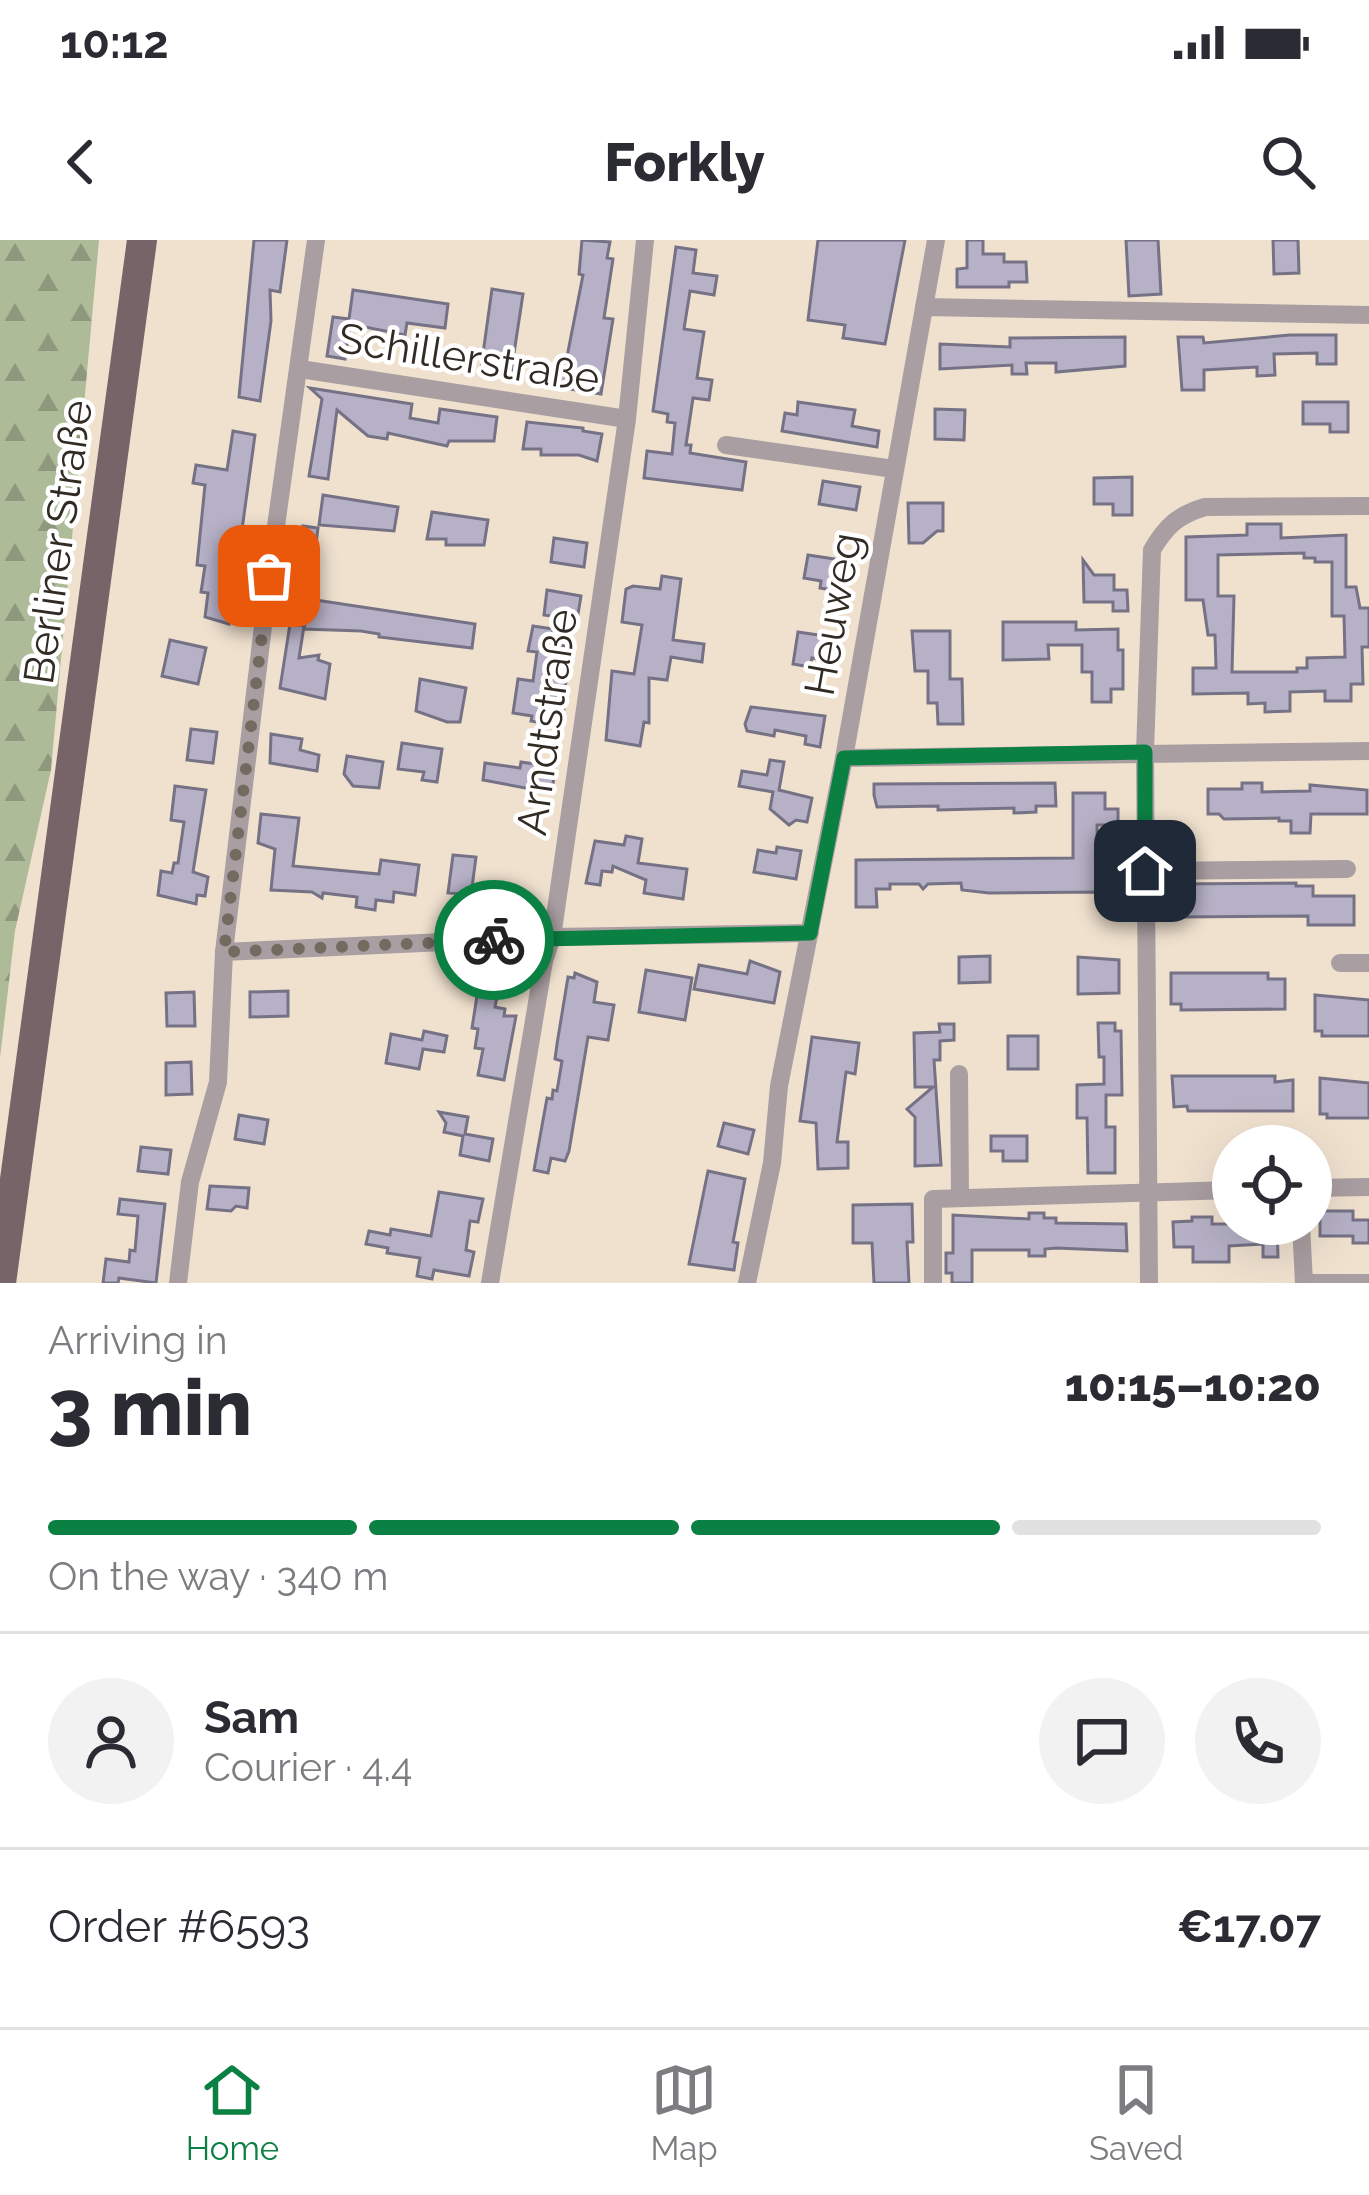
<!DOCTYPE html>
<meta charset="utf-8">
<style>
body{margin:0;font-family:Raleway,sans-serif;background:#f2f2f3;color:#2b2b33;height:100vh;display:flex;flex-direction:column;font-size:45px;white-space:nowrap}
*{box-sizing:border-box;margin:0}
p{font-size:39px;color:#7c7c81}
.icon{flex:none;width:66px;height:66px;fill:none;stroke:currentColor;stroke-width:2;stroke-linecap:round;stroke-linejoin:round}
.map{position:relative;height:1043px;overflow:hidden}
.details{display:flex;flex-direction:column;background:#fff;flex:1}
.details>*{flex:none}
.fabs{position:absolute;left:1212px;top:885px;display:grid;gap:24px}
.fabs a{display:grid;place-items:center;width:120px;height:120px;border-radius:50%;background:#fff;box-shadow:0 12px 48px #0002;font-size:60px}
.pin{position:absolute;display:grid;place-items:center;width:102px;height:102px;color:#fff;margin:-51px;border-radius:24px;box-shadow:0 6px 18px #0006}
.courier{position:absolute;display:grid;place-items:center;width:120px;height:120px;margin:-60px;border:9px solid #0b8043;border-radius:50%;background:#fff;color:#222;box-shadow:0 3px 15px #0007}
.summary em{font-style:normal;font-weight:800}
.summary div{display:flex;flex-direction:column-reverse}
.summary{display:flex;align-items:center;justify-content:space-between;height:204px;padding:0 48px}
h1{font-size:78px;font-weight:800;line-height:90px}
.bar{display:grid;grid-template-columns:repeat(4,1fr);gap:18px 12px;align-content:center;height:144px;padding:0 48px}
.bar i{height:15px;border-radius:9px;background:#e1e1e2}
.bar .current{background:#0b8043}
.bar p{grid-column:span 4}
.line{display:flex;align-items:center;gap:30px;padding:0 48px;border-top:3px solid #e1e1e2}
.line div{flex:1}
.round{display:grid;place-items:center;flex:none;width:126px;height:126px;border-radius:63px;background:#f2f2f3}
.status{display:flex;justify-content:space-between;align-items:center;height:84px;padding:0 60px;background:#fff;direction:ltr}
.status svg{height:33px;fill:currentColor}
header{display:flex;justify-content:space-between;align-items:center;height:156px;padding:0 48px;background:#fff;font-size:54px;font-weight:800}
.tabs{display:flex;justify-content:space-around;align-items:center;height:168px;border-top:3px solid #e1e1e2;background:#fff;font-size:33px;color:#7c7c81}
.tabs a{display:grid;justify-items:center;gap:6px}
.tabs .current{color:#0b8043}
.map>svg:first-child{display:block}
</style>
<div class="status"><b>10:12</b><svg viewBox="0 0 49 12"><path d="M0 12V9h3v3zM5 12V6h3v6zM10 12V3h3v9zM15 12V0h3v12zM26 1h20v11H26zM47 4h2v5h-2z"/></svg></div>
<header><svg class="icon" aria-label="back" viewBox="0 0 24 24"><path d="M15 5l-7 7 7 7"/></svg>Forkly<svg class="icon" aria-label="search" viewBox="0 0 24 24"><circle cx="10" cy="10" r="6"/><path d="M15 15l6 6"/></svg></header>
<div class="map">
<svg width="1369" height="1043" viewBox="0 0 1369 1043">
<defs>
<pattern id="forest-firs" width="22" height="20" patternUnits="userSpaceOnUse" patternTransform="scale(3)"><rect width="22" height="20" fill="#aebb98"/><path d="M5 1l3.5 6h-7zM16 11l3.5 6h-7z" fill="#8e987c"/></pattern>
</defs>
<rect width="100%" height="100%" fill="#f0e1cf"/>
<polygon fill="url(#forest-firs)" points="0,0 99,0 51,530 15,691 0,818"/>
<g fill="#b6b1c6" stroke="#767285" stroke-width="3" fill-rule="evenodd">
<polygon points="254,0 287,0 280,52 270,50 271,81 260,161 239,157"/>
<polygon points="582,0 610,2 607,18 613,19 604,78 613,79 601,154 533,143 536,127 564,132 583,35 579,34"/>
<polygon points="818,0 905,0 885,104 843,98 845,85 808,80"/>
<polygon points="967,0 983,0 983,14 1004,14 1004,22 1026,22 1027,42 1009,42 1009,47 957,47 957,29 967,28"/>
<polygon points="1126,0 1158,0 1161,54 1129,56"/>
<polygon points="1273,0 1298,0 1299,33 1274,34"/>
<polygon points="676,7 696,10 693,33 717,36 714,55 690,51 684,89 704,92 697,138 712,140 709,160 693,158 686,205 691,205 690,213 746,222 742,250 644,238 647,211 672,214 675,183 667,182 668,174 653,171"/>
<polygon points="492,49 523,54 511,133 481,128"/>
<polygon points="353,50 448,64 445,88 407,83 405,95 350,84 345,119 327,116 333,77 349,79"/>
<polygon points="1290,95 1336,95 1336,124 1317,124 1317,113 1274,114 1275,135 1257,136 1257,127 1204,130 1204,150 1182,150 1178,97 1203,97 1204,103"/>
<polygon points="1125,97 1125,126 1056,132 1056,123 1026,123 1027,134 1012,134 1012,125 940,129 940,104 1010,107 1010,98"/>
<polygon points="310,148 412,164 410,178 438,183 440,169 497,177 494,201 449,201 447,206 388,193 387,199 368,196 337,170 328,239 309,236 322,159"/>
<polygon points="798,162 855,170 852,186 879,191 877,207 782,191 785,173 797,175"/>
<polygon points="1303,162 1348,162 1348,192 1330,192 1330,184 1303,184"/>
<polygon points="935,169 965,170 964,200 935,199"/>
<polygon points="527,182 583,188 583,191 602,194 597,221 579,215 541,215 541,209 523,209"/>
<polygon points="233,191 255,195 229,384 205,377 208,353 201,352 205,326 197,325 205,245 193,243 196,225 227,230"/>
<polygon points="1132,237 1132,275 1113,275 1113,264 1094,264 1094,238"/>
<polygon points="823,241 860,247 856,270 819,264"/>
<polygon points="323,255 398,267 394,291 319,285"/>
<polygon points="908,263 943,263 943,291 937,291 923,303 909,303"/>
<polygon points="432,272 488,280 484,305 446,305 446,299 427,299"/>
<path d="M 1247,284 L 1281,284 L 1281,298 L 1346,295 L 1346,347 L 1356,347 L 1360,368 L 1369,368 L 1369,407 L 1362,407 L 1363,444 L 1351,444 L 1351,461 L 1325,461 L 1325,451 L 1290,452 L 1290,471 L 1265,472 L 1265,463 L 1248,464 L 1248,453 L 1193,454 L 1193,428 L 1216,428 L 1215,395 L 1208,395 L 1203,360 L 1186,360 L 1186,297 L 1247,295 ZM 1304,313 L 1304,318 L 1315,318 L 1315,322 L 1332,322 L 1332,376 L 1344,376 L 1345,417 L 1307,418 L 1307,428 L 1297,428 L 1297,432 L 1232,432 L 1234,356 L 1218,356 L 1218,315 Z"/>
<polygon points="303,286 318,288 311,341 296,339"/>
<polygon points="554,298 587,303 584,327 551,322"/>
<polygon points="808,315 848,321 842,352 820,348 821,341 804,338"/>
<polygon points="1083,320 1094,335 1114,335 1114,350 1127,350 1128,371 1113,371 1113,362 1084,362"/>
<polygon points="662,336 681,339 673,400 704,404 702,422 671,417 667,440 649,438 649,483 644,482 640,506 606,500 612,431 634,434 642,385 622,382 626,349 633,346 660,349"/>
<polygon points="547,350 581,356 577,380 544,375"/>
<polygon points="309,359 475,384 472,408 379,397 379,394 361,391 304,389"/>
<polygon points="1003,382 1076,382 1076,390 1118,389 1118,410 1123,410 1123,449 1111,449 1111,462 1092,462 1092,432 1082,432 1082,405 1048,405 1049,419 1003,420"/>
<polygon points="290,384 304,386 299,418 319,415 318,420 330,424 325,459 280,448"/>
<polygon points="533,386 553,389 550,404 573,407 562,462 565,463 561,486 531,481 532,476 513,473 518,439 533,441 537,412 528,411"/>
<polygon points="912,391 950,391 950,439 962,439 963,484 938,484 937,463 928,463 928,431 915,431"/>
<polygon points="798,392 839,398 835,422 812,418 810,427 793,424"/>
<polygon points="170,400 206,408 198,444 162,436"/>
<polygon points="420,439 466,448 460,482 447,482 416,471"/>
<polygon points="751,467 825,476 820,507 805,504 806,496 775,490 774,496 747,491 745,484"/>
<polygon points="191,489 217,492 213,523 187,520"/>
<polygon points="271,494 302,499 300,510 319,515 317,531 270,523"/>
<polygon points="402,503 442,509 437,542 422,540 424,532 398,529"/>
<polygon points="347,516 383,522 379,548 353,546 344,534"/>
<polygon points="770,520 784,522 779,550 812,558 807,582 796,580 789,585 770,569 773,552 739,546 742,531 767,535"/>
<polygon points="521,522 555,527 552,553 483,540 485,523 520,528"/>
<polygon points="1055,543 1056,566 1036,566 1036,572 1014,573 1014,568 938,570 938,566 877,567 874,555 874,544"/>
<polygon points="1242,543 1262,543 1262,552 1310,551 1310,545 1367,550 1367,574 1311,574 1310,593 1291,593 1291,581 1279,581 1279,578 1224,579 1219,574 1208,574 1208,549 1242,549"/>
<polygon points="175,546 206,550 193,632 208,637 205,656 197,655 196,664 158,655 161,631 172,633 174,623 178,623 184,582 171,580"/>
<polygon points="1073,553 1105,553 1105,569 1118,569 1118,585 1097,585 1098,623 1118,623 1119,655 1099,655 1099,652 989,653 962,650 961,643 928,644 923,649 919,644 890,644 890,649 876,649 877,667 856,667 856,620 1073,618"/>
<polygon points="261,574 299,578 293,626 379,634 381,620 419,625 415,655 394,652 393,662 376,660 375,670 356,667 357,657 323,653 322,658 312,652 271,650 275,609 258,603"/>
<polygon points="626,596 642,599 638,623 687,629 683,659 644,653 646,640 613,626 612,632 602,631 600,645 586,643 595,601 624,605"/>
<polygon points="777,607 801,611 796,639 754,632 758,610 776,613"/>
<polygon points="453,615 476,617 471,655 448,653"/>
<polygon points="1296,643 1296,646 1313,646 1313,656 1354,656 1354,685 1308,685 1308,676 1180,677 1180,671 1170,672 1170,644"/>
<polygon points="990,716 990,742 959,743 959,717"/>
<polygon points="1078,717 1119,720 1119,753 1078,754"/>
<polygon points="750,721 780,732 774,763 694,749 699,725 747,734"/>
<polygon points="646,730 692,738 685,780 639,772"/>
<polygon points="575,733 597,742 594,762 614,765 608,800 588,797 569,911 565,921 551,918 548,933 534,930 547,858 552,859 553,850 557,851 562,821 555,819 557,804 568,737 574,738"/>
<polygon points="1171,733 1268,733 1268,739 1285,739 1285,769 1181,770 1181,764 1171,764"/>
<polygon points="479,743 499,747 495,767 505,769 504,776 516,776 504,840 478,835 483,809 475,808 478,789 472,788"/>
<polygon points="288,751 288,776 250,777 250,752"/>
<polygon points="194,752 195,786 167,786 166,753"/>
<polygon points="1315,755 1369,760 1369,796 1322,796 1322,791 1315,791"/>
<polygon points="1098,783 1115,783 1115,791 1121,791 1122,855 1106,855 1106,887 1115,887 1115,933 1088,933 1087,878 1077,878 1077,845 1104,844 1104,817 1099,817"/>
<polygon points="939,784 954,784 954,800 940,801 940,820 934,820 941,925 915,926 915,877 907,869 933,847 915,847 914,793 940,792"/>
<polygon points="424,791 447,796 444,812 423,809 419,829 386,823 391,794 422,800"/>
<rect x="1008" y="796" width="30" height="33"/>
<polygon points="812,797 859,803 855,834 846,832 837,902 848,902 848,928 818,929 816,883 800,881"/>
<polygon points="191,822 192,854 166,855 166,823"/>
<polygon points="1172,836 1275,836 1275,842 1293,840 1293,871 1188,871 1187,866 1174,867"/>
<polygon points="1320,838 1369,843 1369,878 1327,878 1327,874 1320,874"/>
<polygon points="439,872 468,877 465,894 493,899 489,921 460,915 463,896 444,892 446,883"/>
<polygon points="239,875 268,880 264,904 235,899"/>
<polygon points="724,883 754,890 748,914 718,906"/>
<polygon points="991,896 1027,896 1027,921 1003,921 1003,911 991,911"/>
<polygon points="141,907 171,910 168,934 138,931"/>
<polygon points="708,931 745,939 733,1002 738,1003 734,1030 689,1024"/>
<polygon points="210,946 249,948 247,968 236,966 231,971 207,969"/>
<polygon points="439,952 483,959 478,982 470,981 466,1010 474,1012 469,1036 434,1030 432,1039 417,1036 420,1018 387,1013 388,1008 366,1004 369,991 390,995 391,989 431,996"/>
<polygon points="120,959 165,964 156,1043 119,1038 118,1043 103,1043 106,1019 129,1022 130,1010 135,1011 138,976 118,974"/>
<polygon points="912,964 913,1002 907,1002 909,1043 874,1043 872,1003 853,1003 853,965"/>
<polygon points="1320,971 1353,971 1353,980 1369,980 1369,1003 1353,1003 1353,996 1320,996"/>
<polygon points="1029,973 1044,973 1044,978 1056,978 1056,983 1126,984 1127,1011 1056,1008 1045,1009 1045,1016 1029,1016 1029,1010 972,1010 972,1043 952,1043 952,1033 946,1033 946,1013 953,1013 953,975 1029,979"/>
<polygon points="1192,977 1212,977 1212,984 1277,984 1278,1017 1263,1017 1263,1004 1229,1006 1229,1022 1193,1022 1193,1007 1174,1007 1173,982 1192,981"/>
</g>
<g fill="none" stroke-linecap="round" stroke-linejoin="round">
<g stroke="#a99ea1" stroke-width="18">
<polyline points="924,67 1369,75"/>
<polyline points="300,129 627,179"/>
<polyline points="726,205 894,229"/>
<polyline points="844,518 1369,511"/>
<polyline points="1145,631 1347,629"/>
<polyline points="224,712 552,697 810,693"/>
<polyline points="1340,723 1369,723"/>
<polyline points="959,834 960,958"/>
<polyline points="1311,948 1369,947"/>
<polyline points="1301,984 1304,1043"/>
<polyline points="178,1043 190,942 218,842 224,712 269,336 316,0"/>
<polyline points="490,1043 544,721 552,697 627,179 645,0"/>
<polyline points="747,1043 772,923 779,846 844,518 936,0"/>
<polyline points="933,1043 933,959 1233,950"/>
<path d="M 1149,1043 L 1145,512 L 1152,310 C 1166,286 1178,275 1205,267 L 1369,266"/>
<polyline points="1304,1043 1369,1043"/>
</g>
<polyline stroke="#776469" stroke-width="30" points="1,1043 142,0"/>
</g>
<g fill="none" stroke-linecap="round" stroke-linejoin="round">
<polyline stroke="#746b60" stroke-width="12" stroke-dasharray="0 21.6" points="269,336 224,712 494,700"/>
<polyline stroke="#0b8043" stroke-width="15" points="494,700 810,693 844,518 1145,512 1145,631"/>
</g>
<g text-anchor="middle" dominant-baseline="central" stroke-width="9" stroke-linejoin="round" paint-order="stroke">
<g font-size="42" fill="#312b24" stroke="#fff">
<text transform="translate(469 118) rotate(9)">Schillerstraße</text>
<text transform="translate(58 302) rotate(-82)">Berliner Straße</text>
<text transform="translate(833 374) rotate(-80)">Heuweg</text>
<text transform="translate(547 482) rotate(-82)">Arndtstraße</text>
</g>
</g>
</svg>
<div class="fabs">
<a><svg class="icon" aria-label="locate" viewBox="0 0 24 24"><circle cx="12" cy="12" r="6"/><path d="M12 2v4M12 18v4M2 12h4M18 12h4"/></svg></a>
</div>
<div class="pin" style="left:269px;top:336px;background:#ea580c"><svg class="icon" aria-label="bag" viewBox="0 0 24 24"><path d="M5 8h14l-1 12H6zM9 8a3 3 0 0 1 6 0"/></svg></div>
<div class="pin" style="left:1145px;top:631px;background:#1f2937"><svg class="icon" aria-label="home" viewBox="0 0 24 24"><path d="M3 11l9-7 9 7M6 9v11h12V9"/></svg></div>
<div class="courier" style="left:494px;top:700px"><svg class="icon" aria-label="bike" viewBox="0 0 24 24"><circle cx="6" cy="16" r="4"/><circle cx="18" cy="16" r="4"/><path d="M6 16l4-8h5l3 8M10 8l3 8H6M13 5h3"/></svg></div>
</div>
<section class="details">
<div class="summary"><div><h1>3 min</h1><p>Arriving in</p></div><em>10:15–10:20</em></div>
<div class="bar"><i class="current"></i><i class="current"></i><i class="current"></i><i></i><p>On the way · 340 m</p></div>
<div class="line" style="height:216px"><a class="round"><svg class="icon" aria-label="person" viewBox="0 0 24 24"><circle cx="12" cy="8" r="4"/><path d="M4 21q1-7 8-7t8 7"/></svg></a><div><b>Sam</b><p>Courier · 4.4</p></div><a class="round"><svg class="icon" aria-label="chat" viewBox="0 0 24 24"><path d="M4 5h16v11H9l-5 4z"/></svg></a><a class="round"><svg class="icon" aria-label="phone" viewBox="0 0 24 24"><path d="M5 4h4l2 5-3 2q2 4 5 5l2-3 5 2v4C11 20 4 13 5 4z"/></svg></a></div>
<div class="line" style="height:156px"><div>Order #6593</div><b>€17.07</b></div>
</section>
<nav class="tabs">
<a class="current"><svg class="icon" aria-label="home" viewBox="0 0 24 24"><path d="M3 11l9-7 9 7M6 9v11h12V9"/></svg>Home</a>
<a><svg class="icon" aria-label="map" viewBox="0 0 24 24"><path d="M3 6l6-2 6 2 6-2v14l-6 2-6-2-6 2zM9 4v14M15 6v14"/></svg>Map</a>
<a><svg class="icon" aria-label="saved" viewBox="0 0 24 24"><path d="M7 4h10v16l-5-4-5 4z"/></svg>Saved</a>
</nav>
